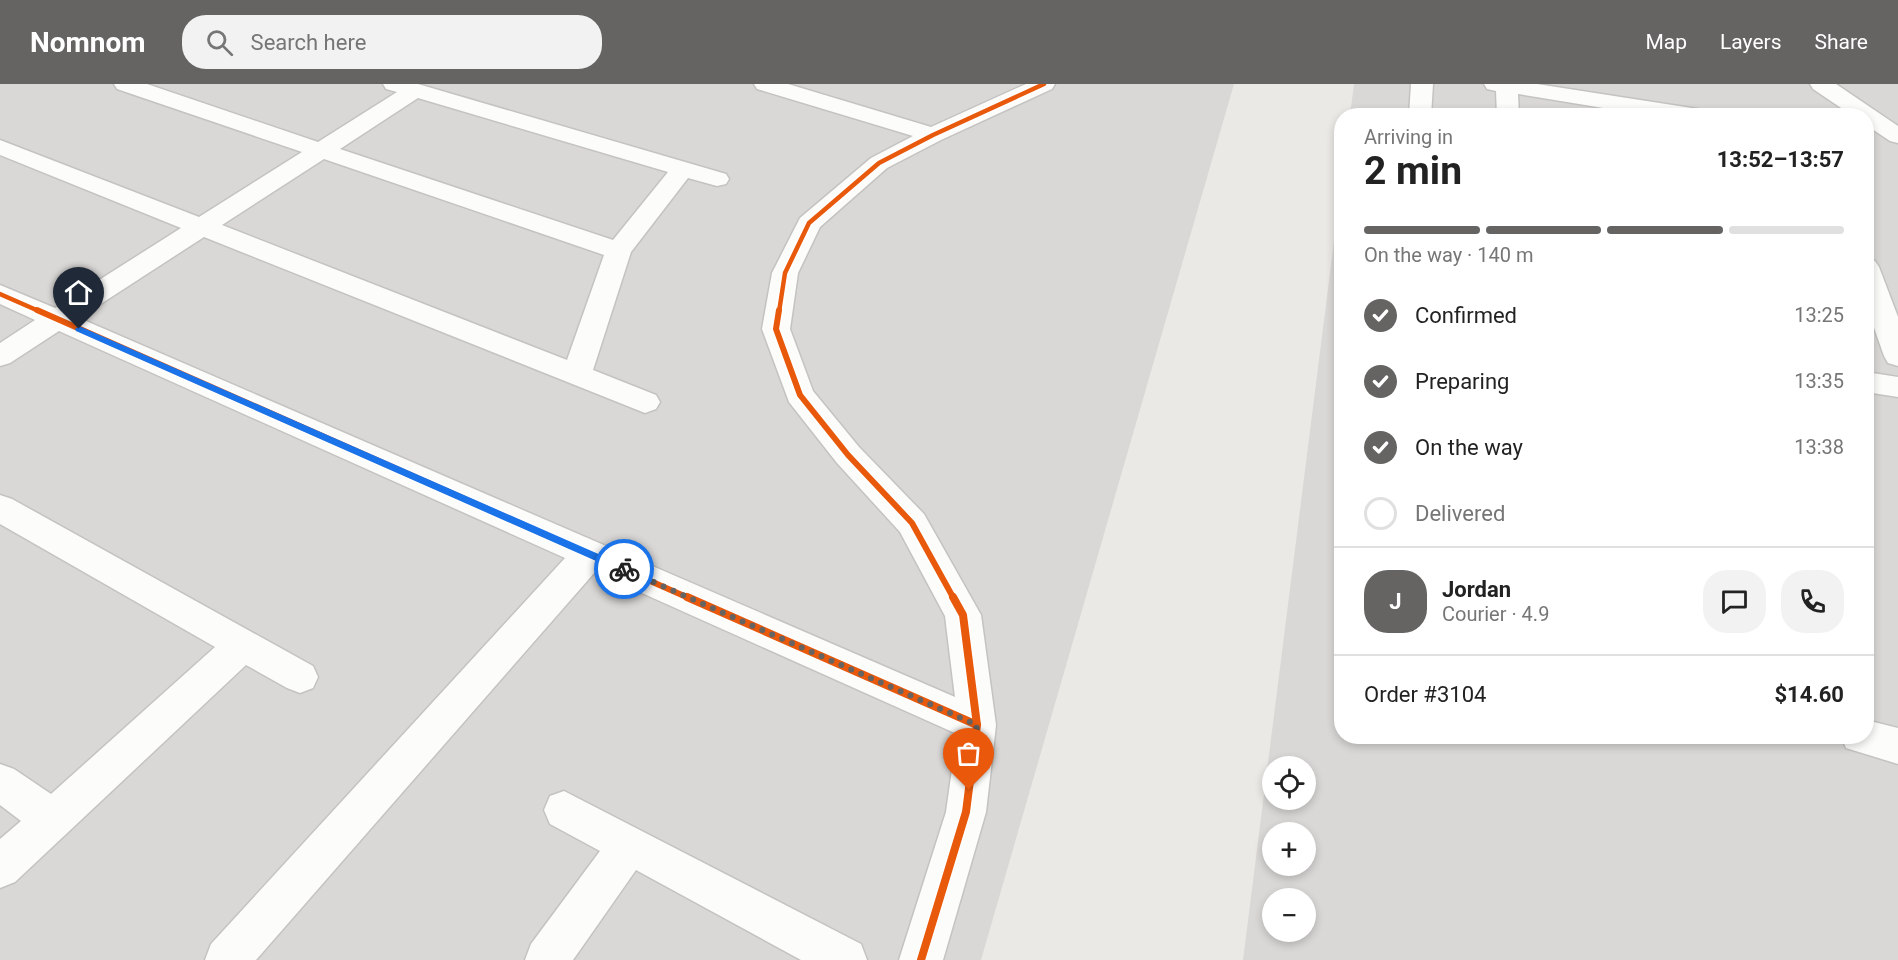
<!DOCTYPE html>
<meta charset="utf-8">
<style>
body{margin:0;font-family:Roboto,sans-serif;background:#f2f2f2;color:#222;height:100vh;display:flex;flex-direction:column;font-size:22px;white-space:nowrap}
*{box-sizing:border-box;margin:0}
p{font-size:20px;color:#767676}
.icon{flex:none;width:33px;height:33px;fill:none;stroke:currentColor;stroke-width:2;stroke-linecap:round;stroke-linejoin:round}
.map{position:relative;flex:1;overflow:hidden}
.side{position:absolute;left:1334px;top:24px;width:540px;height:636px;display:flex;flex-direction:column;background:#fff;border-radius:24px;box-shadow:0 3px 9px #0003}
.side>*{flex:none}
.fabs{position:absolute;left:1262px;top:672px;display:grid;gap:12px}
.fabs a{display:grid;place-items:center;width:54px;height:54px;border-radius:50%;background:#fff;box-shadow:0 3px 9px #0003;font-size:30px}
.pin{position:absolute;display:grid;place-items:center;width:51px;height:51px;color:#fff;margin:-62px -26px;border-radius:50% 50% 50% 0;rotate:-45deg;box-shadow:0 0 6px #0007}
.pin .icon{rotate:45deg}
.courier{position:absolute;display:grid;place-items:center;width:60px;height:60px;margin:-30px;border:4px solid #1a73e8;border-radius:50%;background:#fff;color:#222;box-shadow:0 2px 8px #0007}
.summary em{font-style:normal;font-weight:700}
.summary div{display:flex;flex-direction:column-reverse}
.summary{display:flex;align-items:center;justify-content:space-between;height:102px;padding:0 30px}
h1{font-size:39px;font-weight:700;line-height:45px}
.bar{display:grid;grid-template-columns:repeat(4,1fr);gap:9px 6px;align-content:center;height:72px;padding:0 30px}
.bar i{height:8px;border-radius:4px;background:#e0e0e0}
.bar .selected{background:#656463}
.bar p{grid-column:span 4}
.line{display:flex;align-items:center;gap:15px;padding:0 30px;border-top:2px solid #e0e0e0}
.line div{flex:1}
.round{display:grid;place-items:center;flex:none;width:63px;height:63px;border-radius:24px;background:#f2f2f2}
ol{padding:0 30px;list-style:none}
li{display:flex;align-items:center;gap:18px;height:66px}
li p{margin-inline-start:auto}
li .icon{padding:6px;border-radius:50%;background:#656463;color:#fff;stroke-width:4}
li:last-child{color:#767676}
li i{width:33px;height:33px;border:3px solid #e0e0e0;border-radius:50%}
header{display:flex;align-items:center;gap:36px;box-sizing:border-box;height:84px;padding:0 30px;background:#656463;color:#fff}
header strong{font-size:28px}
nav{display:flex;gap:33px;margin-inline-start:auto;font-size:21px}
.search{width:420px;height:54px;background:#f2f2f2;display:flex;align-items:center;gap:15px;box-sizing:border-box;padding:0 21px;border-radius:24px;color:#767676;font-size:22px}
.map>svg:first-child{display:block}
</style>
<header>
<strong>Nomnom</strong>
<div class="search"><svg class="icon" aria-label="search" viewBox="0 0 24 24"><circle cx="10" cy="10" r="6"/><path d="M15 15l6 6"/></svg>Search here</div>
<nav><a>Map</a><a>Layers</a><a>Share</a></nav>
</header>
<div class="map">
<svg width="1898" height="876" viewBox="0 0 1898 876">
<rect width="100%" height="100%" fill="#ebe9e5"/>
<g fill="#dad8d6" fill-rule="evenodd">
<polygon points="0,0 1234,0 981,876 0,876"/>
<path d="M 1354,0 L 1898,0 L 1898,876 L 1243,876 L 1341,102 L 1341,652 L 1866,652 L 1866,32 L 1350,31 ZM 1272,682 L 1305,682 L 1305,716 L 1272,716 ZM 1272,748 L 1305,748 L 1305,782 L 1272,782 ZM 1272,814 L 1305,814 L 1305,848 L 1272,848 Z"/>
</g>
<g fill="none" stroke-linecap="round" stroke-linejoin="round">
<defs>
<g id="minor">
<path d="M 114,0 L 147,0 L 318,58 L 397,8 L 386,5 L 383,0 L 418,0 L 726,90 L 729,95 L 726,100 L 717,102 L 688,94 L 631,168 L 593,286 L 656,311 L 660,318 L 656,325 L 645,329 L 204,153 L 79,234 L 955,613 L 945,532 L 900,448 L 837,379 L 789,318 L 762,245 L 772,189 L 800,134 L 871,74 L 913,52 L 757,5 L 754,0 L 788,0 L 931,43 L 1026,0 L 1055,0 L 1052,5 L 941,56 L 887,84 L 820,143 L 798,189 L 790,245 L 813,307 L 859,363 L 924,430 L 981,531 L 996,641 L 986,728 L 943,876 L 899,876 L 946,728 L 957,650 L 595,488 L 256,876 L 205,876 L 211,860 L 565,474 L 59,247 L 10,279 L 0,282 L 0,259 L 35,236 L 0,220 L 0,201 L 55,224 L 181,144 L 0,71 L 0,56 L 199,133 L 302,68 L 117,5 ZM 418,14 L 668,88 L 613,156 L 340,65 ZM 324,75 L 604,171 L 567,276 L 222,141 Z"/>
<polygon points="1411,0 1433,0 1431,32 1409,32"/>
<polygon points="1484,0 1537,0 1698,25 1706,27 1709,32 1652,32 1518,10 1519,32 1497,32 1496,7 1487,5"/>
<polygon points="1810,0 1836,0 1898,42 1898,59 1890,57 1866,41 1866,32 1853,32 1813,5"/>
<polygon points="1866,175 1875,177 1879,183 1898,233 1898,282 1888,279 1884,272 1866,221"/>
<polygon points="1866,288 1898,293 1898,313 1866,308"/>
<polygon points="0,411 12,415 313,582 318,593 313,604 300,609 287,604 246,581 15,798 0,804 0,755 21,737 0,721 0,680 14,685 51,710 215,563 0,440"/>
<polygon points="1866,636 1898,644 1898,680 1846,664 1841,652 1866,652"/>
<polygon points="564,707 861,860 867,876 801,876 636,786 573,876 525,876 531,860 600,767 550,740 544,726 550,712"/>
</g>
</defs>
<use href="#minor" stroke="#c4c3c1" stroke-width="3"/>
<use href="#minor" fill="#fcfcfb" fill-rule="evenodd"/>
<defs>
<g id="cycleway-far2">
<polyline points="0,210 41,228"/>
<polyline points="779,228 785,189 809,139 879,79 933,51 1044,0"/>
</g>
<g id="cycleway-far1">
<polyline points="37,226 691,515"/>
<polyline points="779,226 776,245 800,311 848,371 912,439 954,515"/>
</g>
<g id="cycleway">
<polyline points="687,513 977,641"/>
<polyline points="921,876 966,728 977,641 963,531 953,513"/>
</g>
</defs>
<use href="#cycleway-far2" stroke="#fff" stroke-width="8"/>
<use href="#cycleway-far1" stroke="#fff" stroke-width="10"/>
<use href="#cycleway" stroke="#fff" stroke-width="11"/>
<use href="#cycleway-far2" stroke="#e8590c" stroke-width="4.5"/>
<use href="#cycleway-far1" stroke="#e8590c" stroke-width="6"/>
<use href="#cycleway" stroke="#e8590c" stroke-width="8"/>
</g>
<polygon fill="#1a73e8" points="79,242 628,483 629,485 624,489 621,488 76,247 75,245"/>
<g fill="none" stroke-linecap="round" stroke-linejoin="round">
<polyline stroke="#656463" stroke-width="6" stroke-dasharray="0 10.8" points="624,485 977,641 969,706"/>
</g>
</svg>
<div class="fabs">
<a><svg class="icon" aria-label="locate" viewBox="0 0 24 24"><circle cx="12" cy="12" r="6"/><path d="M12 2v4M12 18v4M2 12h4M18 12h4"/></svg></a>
<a>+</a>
<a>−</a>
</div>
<div class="pin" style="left:969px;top:706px;background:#ea580c"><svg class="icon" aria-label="bag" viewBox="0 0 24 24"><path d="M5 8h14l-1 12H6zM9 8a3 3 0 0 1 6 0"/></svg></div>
<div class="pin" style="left:79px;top:245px;background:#1f2937"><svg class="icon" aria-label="home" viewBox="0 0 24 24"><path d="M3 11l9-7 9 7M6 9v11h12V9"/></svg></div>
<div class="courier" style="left:624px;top:485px"><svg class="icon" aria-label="bike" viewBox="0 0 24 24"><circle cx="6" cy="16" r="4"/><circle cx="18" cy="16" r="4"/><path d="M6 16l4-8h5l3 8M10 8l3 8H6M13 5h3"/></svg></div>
<section class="side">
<div class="summary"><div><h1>2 min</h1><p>Arriving in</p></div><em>13:52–13:57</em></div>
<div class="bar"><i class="selected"></i><i class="selected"></i><i class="selected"></i><i></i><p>On the way · 140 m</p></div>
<ol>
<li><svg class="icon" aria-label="check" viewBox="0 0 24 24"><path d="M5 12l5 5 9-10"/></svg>Confirmed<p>13:25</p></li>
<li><svg class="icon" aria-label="check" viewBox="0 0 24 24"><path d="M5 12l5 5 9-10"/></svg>Preparing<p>13:35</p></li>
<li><svg class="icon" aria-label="check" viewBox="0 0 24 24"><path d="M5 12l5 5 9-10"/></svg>On the way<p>13:38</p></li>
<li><i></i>Delivered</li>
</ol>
<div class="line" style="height:108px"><b class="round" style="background:#656463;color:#fff">J</b><div><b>Jordan</b><p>Courier · 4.9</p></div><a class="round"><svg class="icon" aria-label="chat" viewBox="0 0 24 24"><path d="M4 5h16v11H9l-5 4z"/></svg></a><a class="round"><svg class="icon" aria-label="phone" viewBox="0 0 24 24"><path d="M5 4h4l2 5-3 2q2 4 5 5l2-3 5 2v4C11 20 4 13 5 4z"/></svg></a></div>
<div class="line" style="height:78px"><div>Order #3104</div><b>$14.60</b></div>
</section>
</div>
